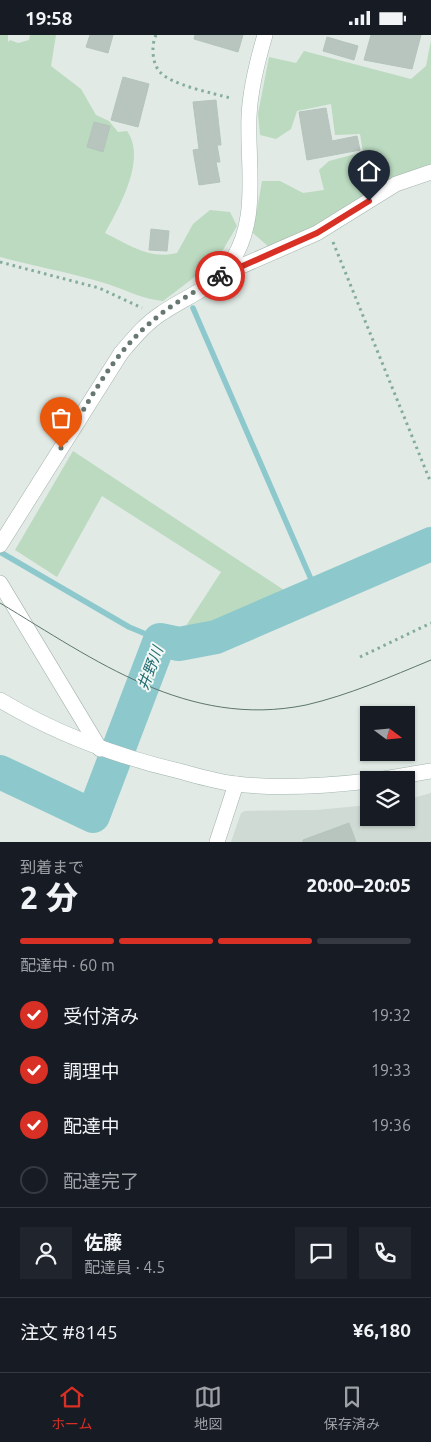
<!DOCTYPE html>
<html lang="ja">
<meta charset="utf-8">
<style>
body{margin:0;font-family:Ubuntu,"Noto Sans JP",sans-serif;background:#20242c;color:#f1f3f6;height:100vh;display:flex;flex-direction:column;font-size:19px;white-space:nowrap}
*{box-sizing:border-box;margin:0}
p{font-size:16px;color:#9ea1a6}
.icon{flex:none;width:28px;height:28px;fill:none;stroke:currentColor;stroke-width:2;stroke-linecap:round;stroke-linejoin:round}
.map{position:relative;height:807px;overflow:hidden}
.panel{display:flex;flex-direction:column;background:#171b24;flex:1}
.panel>*{flex:none}
.needle{width:32px;rotate:106deg}
.buttons{position:absolute;left:360px;top:671px;display:grid;gap:10px}
.buttons a{display:grid;place-items:center;width:55px;height:55px;border-radius:0px;background:#171b24;box-shadow:0 1px 4px #0004;font-size:25px}
.pin{position:absolute;display:grid;place-items:center;width:42px;height:42px;color:#fff;margin:-51px -21px;border-radius:50% 50% 50% 0;rotate:-45deg;box-shadow:0 0 5px #0007}
.pin .icon{rotate:45deg}
.courier{position:absolute;display:grid;place-items:center;width:50px;height:50px;margin:-25px;border:4px solid #d93025;border-radius:50%;background:#fff;color:#222;box-shadow:0 1px 6px #0007}
.summary em{font-style:normal;font-weight:800}
.summary div{display:flex;flex-direction:column-reverse}
.summary{display:flex;align-items:center;justify-content:space-between;height:85px;padding:0 20px}
h1{font-size:32px;font-weight:800;line-height:38px}
.bar{display:grid;grid-template-columns:repeat(4,1fr);gap:8px 5px;align-content:center;height:60px;padding:0 20px}
.bar i{height:6px;border-radius:4px;background:#363941}
.bar .active{background:#d93025}
.bar p{grid-column:span 4}
.line{display:flex;align-items:center;gap:12px;padding:0 20px;border-top:1px solid #363941}
.line div{flex:1}
.round{display:grid;place-items:center;flex:none;width:52px;height:52px;border-radius:0px;background:#20242c}
ol{padding:0 20px;list-style:none}
li{display:flex;align-items:center;gap:15px;height:55px}
li p{margin-inline-start:auto}
li .icon{padding:5px;border-radius:50%;background:#d93025;color:#fff;stroke-width:4}
li:last-child{color:#9ea1a6}
li i{width:28px;height:28px;border:2px solid #363941;border-radius:50%}
.status{display:flex;justify-content:space-between;align-items:center;height:35px;padding:0 25px;background:#171b24;direction:ltr}
.status svg{height:14px;fill:currentColor}
.tabs{display:flex;justify-content:space-around;align-items:center;height:70px;border-top:1px solid #363941;background:#171b24;font-size:14px;color:#9ea1a6}
.tabs a{display:grid;justify-items:center;gap:2px}
.tabs .active{color:#d93025}
.map>svg:first-child{display:block}
</style>
<div class="status"><b>19:58</b><svg viewBox="0 0 49 12"><path d="M0 12V9h3v3zM5 12V6h3v6zM10 12V3h3v9zM15 12V0h3v12zM26 1h20v11H26zM47 4h2v5h-2z"/></svg></div>
<div class="map">
<svg width="431" height="807" viewBox="0 0 431 807">
<rect width="100%" height="100%" fill="#e1eae5"/>
<polygon fill="#cfdad4" points="431,758 431,807 231,807 241,778 245,776 316,775 369,770 369,782 406,782 406,765"/>
<g fill="#bbdac0">
<path d="M 0,0 L 8,0 L 8,7 L 10,5 L 18,8 L 29,5 L 30,0 L 56,0 L 51,31 L 81,54 L 96,80 L 109,86 L 118,97 L 127,96 C 147,124 119,172 105,198 C 129,210 150,225 177,218 L 193,189 L 210,175 L 230,177 L 237,191 L 217,225 L 163,266 C 140,264 123,253 101,247 C 68,237 33,231 0,222 Z"/>
<path d="M 431,5 L 431,132 C 384,140 352,171 312,194 C 298,201 283,206 269,212 L 253,198 L 262,146 L 280,146 L 303,158 L 324,155 L 319,135 L 329,126 L 363,117 L 360,99 L 335,100 L 331,69 L 297,76 L 291,94 L 276,104 L 260,100 L 258,79 L 269,22 L 296,28 L 304,16 L 411,44 L 426,31 Z"/>
<path d="M 73,416 L 296,563 C 257,575 222,601 180,600 L 221,537 L 102,461 L 57,542 L 15,515 Z"/>
</g>
<g fill="none" stroke-linecap="round" stroke-linejoin="round">
<g stroke="#8dc9cc" stroke-width="5.5">
<polyline points="193,273 317,558"/>
<polyline points="0,517 129,592 160,605"/>
</g>
<polyline stroke="#8dc9cc" stroke-width="34" points="0,737 93,781 160,605 179,609 216,602 431,509"/>
</g>
<g fill="#b7c5be" stroke="#b4c4bc">
<polygon points="90,0 113,0 108,18 86,12"/>
<polygon points="195,0 243,0 238,17 194,4"/>
<polygon points="371,0 421,0 412,34 364,25"/>
<polygon points="327,2 358,11 354,25 323,16"/>
<polygon points="123,42 149,49 138,92 111,85"/>
<polygon points="216,65 221,110 217,110 220,127 216,127 220,147 199,150 193,115 199,114 193,67"/>
<polygon points="326,73 332,106 357,101 360,115 307,125 299,77"/>
<polygon points="94,87 110,91 103,117 87,112"/>
<polygon points="151,194 169,196 167,216 149,215"/>
<polygon points="349,788 356,807 303,807 303,805"/>
</g>
<g fill="none" stroke-linecap="round" stroke-linejoin="round">
<defs>
<g id="street">
<polyline points="221,240 317,198 396,149 431,137"/>
<polyline points="0,510 121,318"/>
<polyline points="0,548 100,714"/>
<polyline points="217,807 236,749"/>
</g>
<g id="secondary">
<path d="M 121,318 C 133,304 146,288 162,278 C 182,264 212,253 227,233 C 261,189 247,133 249,82 C 250,54 257,27 265,0"/>
<path d="M 0,665 C 58,700 118,722 183,737 C 201,742 218,747 236,749 C 279,754 326,751 369,746"/>
<polyline points="378,745 431,736"/>
</g>
</defs>
<use href="#street" stroke="#a4b2ab" stroke-width="16"/>
<use href="#secondary" stroke="#a1b5ac" stroke-width="16"/>
<g stroke="#84ac9b" stroke-width="3" stroke-dasharray="2.5 4" stroke-linecap="butt">
<path d="M 156,0 C 151,10 152,29 160,37 C 171,50 213,58 230,63"/>
<polyline points="333,207 431,448"/>
<polyline points="0,227 99,253 142,273"/>
<polyline points="360,622 431,588"/>
</g>
<use href="#street" stroke="#fff" stroke-width="15"/>
<use href="#secondary" stroke="#fff" stroke-width="15"/>
<path stroke="#5d766c" stroke-width="1" d="M 0,568 C 95,625 188,694 306,670 C 349,660 390,642 431,625"/>
</g>
<g fill="none" stroke-linecap="round" stroke-linejoin="round">
<path stroke="#667870" stroke-width="5" stroke-dasharray="0 9" d="M 61,413 C 87,370 111,321 150,288 C 171,269 197,256 220,241"/>
<polyline stroke="#d93025" stroke-width="6" points="220,241 317,198 369,166"/>
</g>
<g text-anchor="middle" dominant-baseline="central" stroke-width="4" stroke-linejoin="round" paint-order="stroke">
<g font-size="15" font-style="italic" fill="#216c71" stroke="#f1f7f4">
<text transform="translate(150 633) rotate(-69)">井野川</text>
</g>
</g>
</svg>
<div class="buttons">
<a><svg class="needle" viewBox="-14 -14 28 28"><path d="M0-13l5 13h-10z" fill="#e53935"/><path d="M0 13l5-13h-10z" fill="#9ea1a6"/></svg></a>
<a><svg class="icon" aria-label="layers" viewBox="0 0 24 24"><path d="M12 4l9 5-9 5-9-5zM3 14l9 5 9-5"/></svg></a>
</div>
<div class="pin" style="left:61px;top:413px;background:#ea580c"><svg class="icon" aria-label="bag" viewBox="0 0 24 24"><path d="M5 8h14l-1 12H6zM9 8a3 3 0 0 1 6 0"/></svg></div>
<div class="pin" style="left:369px;top:166px;background:#1f2937"><svg class="icon" aria-label="home" viewBox="0 0 24 24"><path d="M3 11l9-7 9 7M6 9v11h12V9"/></svg></div>
<div class="courier" style="left:220px;top:241px"><svg class="icon" aria-label="bike" viewBox="0 0 24 24"><circle cx="6" cy="16" r="4"/><circle cx="18" cy="16" r="4"/><path d="M6 16l4-8h5l3 8M10 8l3 8H6M13 5h3"/></svg></div>
</div>
<section class="panel">
<div class="summary"><div><h1>2 分</h1><p>到着まで</p></div><em>20:00–20:05</em></div>
<div class="bar"><i class="active"></i><i class="active"></i><i class="active"></i><i></i><p>配達中 · 60 m</p></div>
<ol>
<li><svg class="icon" aria-label="check" viewBox="0 0 24 24"><path d="M5 12l5 5 9-10"/></svg>受付済み<p>19:32</p></li>
<li><svg class="icon" aria-label="check" viewBox="0 0 24 24"><path d="M5 12l5 5 9-10"/></svg>調理中<p>19:33</p></li>
<li><svg class="icon" aria-label="check" viewBox="0 0 24 24"><path d="M5 12l5 5 9-10"/></svg>配達中<p>19:36</p></li>
<li><i></i>配達完了</li>
</ol>
<div class="line" style="height:90px"><a class="round"><svg class="icon" aria-label="person" viewBox="0 0 24 24"><circle cx="12" cy="8" r="4"/><path d="M4 21q1-7 8-7t8 7"/></svg></a><div><b>佐藤</b><p>配達員 · 4.5</p></div><a class="round"><svg class="icon" aria-label="chat" viewBox="0 0 24 24"><path d="M4 5h16v11H9l-5 4z"/></svg></a><a class="round"><svg class="icon" aria-label="phone" viewBox="0 0 24 24"><path d="M5 4h4l2 5-3 2q2 4 5 5l2-3 5 2v4C11 20 4 13 5 4z"/></svg></a></div>
<div class="line" style="height:65px"><div>注文 #8145</div><b>¥6,180</b></div>
</section>
<nav class="tabs">
<a class="active"><svg class="icon" aria-label="home" viewBox="0 0 24 24"><path d="M3 11l9-7 9 7M6 9v11h12V9"/></svg>ホーム</a>
<a><svg class="icon" aria-label="map" viewBox="0 0 24 24"><path d="M3 6l6-2 6 2 6-2v14l-6 2-6-2-6 2zM9 4v14M15 6v14"/></svg>地図</a>
<a><svg class="icon" aria-label="saved" viewBox="0 0 24 24"><path d="M7 4h10v16l-5-4-5 4z"/></svg>保存済み</a>
</nav>
